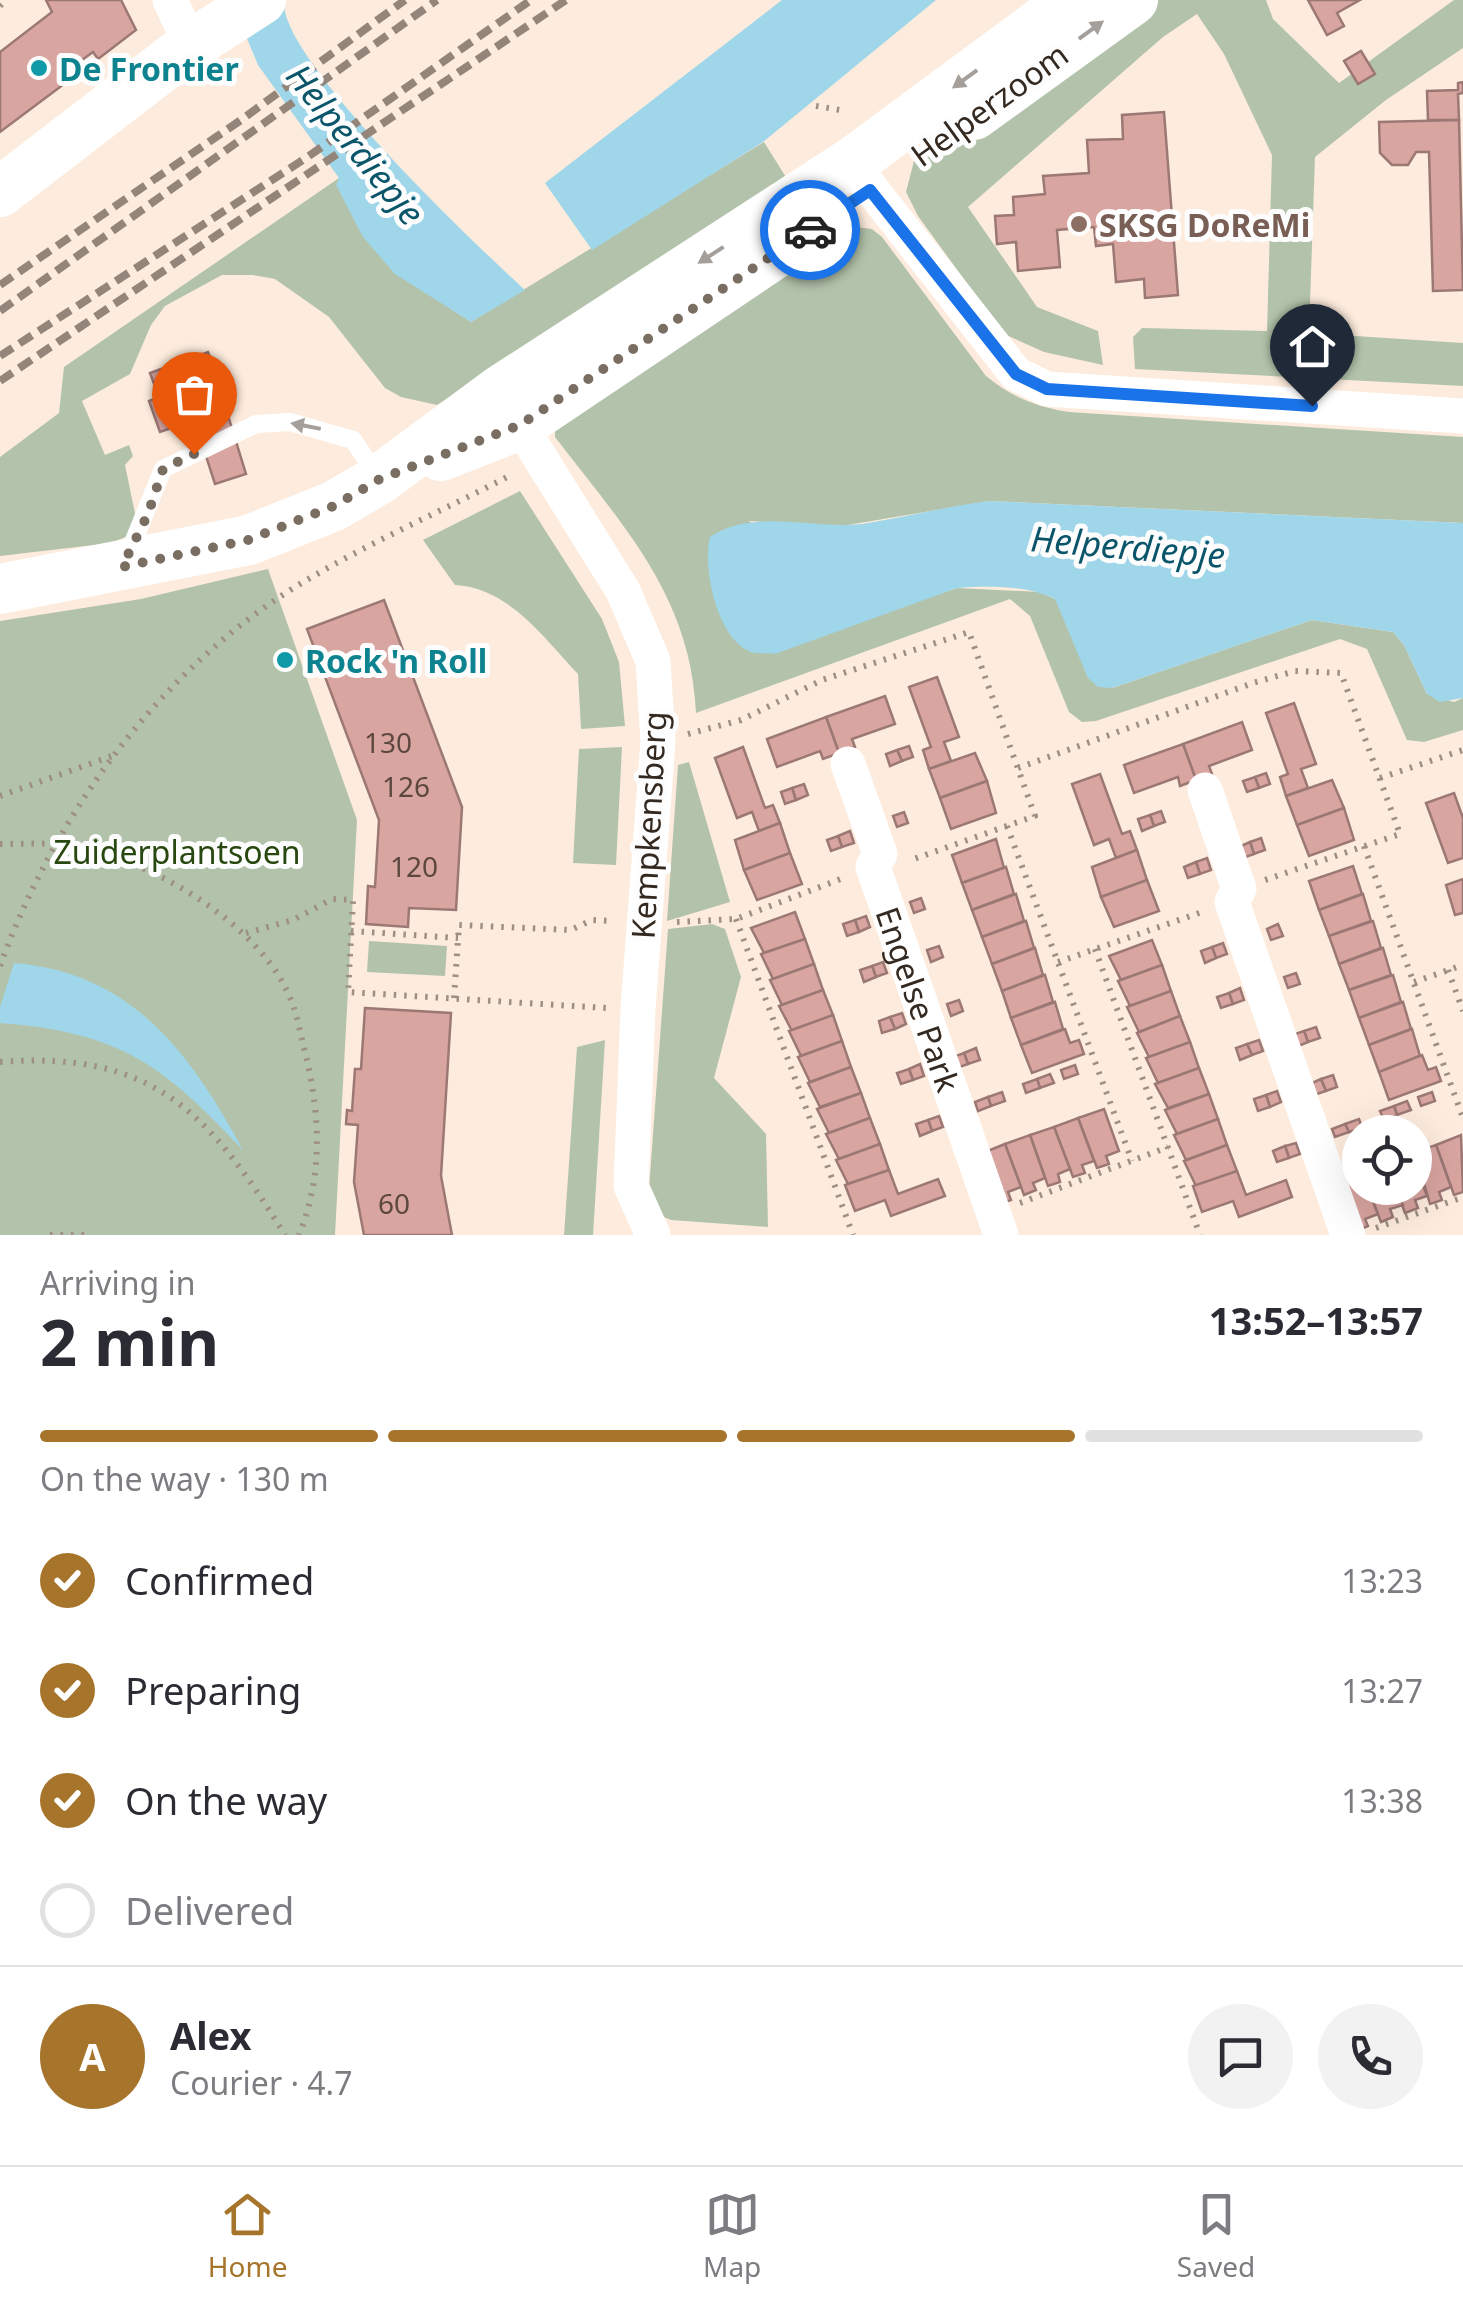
<!DOCTYPE html>
<meta charset="utf-8">
<style>
body{margin:0;font-family:"Noto Sans",sans-serif;background:#f2f2f3;color:#2b2b33;height:100vh;display:flex;flex-direction:column;font-size:38px;white-space:nowrap}
*{box-sizing:border-box;margin:0}
p{font-size:32px;color:#7c7c81}
.icon{flex:none;width:55px;height:55px;fill:none;stroke:currentColor;stroke-width:2;stroke-linecap:round;stroke-linejoin:round}
.map{position:relative;height:1235px;overflow:hidden}
.sheet{display:flex;flex-direction:column;background:#fff;flex:1}
.sheet>*{flex:none}
.fabs{position:absolute;left:1342px;top:1115px;display:grid;gap:20px}
.fabs a{display:grid;place-items:center;width:90px;height:90px;border-radius:50%;background:#fff;box-shadow:0 10px 40px #0002;font-size:50px}
.pin{position:absolute;display:grid;place-items:center;width:85px;height:85px;color:#fff;margin:-102px -42px;border-radius:50% 50% 50% 0;rotate:-45deg;box-shadow:0 0 10px #0007}
.pin .icon{rotate:45deg}
.courier{position:absolute;display:grid;place-items:center;width:100px;height:100px;margin:-50px;border:8px solid #1a73e8;border-radius:50%;background:#fff;color:#222;box-shadow:0 2px 12px #0007}
.summary em{font-style:normal;font-weight:700}
.summary div{display:flex;flex-direction:column-reverse}
.summary{display:flex;align-items:center;justify-content:space-between;height:170px;padding:0 40px}
h1{font-size:65px;font-weight:700;line-height:75px}
.bar{display:grid;grid-template-columns:repeat(4,1fr);gap:15px 10px;align-content:center;height:120px;padding:0 40px}
.bar i{height:12px;border-radius:8px;background:#e1e1e2}
.bar .selected{background:#a6752b}
.bar p{grid-column:span 4}
.line{display:flex;align-items:center;gap:25px;padding:0 40px;border-top:2px solid #e1e1e2}
.line div{flex:1}
.round{display:grid;place-items:center;flex:none;width:105px;height:105px;border-radius:52px;background:#f2f2f3}
ol{padding:0 40px;list-style:none}
li{display:flex;align-items:center;gap:30px;height:110px}
li p{margin-inline-start:auto}
li .icon{padding:10px;border-radius:50%;background:#a6752b;color:#fff;stroke-width:4}
li:last-child{color:#7c7c81}
li i{width:55px;height:55px;border:5px solid #e1e1e2;border-radius:50%}
.dock{display:flex;justify-content:space-around;align-items:center;height:140px;border-top:2px solid #e1e1e2;background:#fff;font-size:28px;color:#7c7c81}
.dock a{display:grid;justify-items:center;gap:5px}
.dock .selected{color:#a6752b}
.map>svg:first-child{display:block}
</style>
<div class="map">
<svg width="1463" height="1235" viewBox="0 0 1463 1235">
<rect width="100%" height="100%" fill="#fdecdd"/>
<g fill="#b3c3ab">
<polygon points="1130,0 1266,0 1273,19 1339,83 1454,0 1463,0 1463,48 1386,100 1315,157 1309,333 1463,343 1463,386 1135,369 1133,337 1142,328 1267,331 1272,155 1224,54 1197,14 1163,37 968,207 1037,307 1098,331 1103,365 1044,352 1004,334 918,216 906,192 915,157"/>
<polygon points="764,142 789,182 437,405 401,397 385,388 329,317 275,279 252,275 222,275 165,306 151,325 130,374 82,401 105,455 129,445 133,456 125,465 137,523 128,536 111,543 0,556 0,457 59,413 64,367 339,178 433,297 471,322"/>
<path d="M 848,226 L 872,229 L 882,237 L 986,376 C 1013,398 1035,406 1069,412 L 1463,437 L 1463,523 L 990,501 L 836,527 L 749,521 L 876,615 L 957,588 L 1040,592 L 1055,599 L 1064,613 L 1088,678 L 1112,688 L 1312,620 L 1393,632 L 1404,645 L 1427,694 L 1454,702 L 1463,698 L 1463,730 L 1424,742 L 1407,740 L 1367,649 L 1340,639 L 1096,721 L 1082,722 L 1069,712 L 1030,616 L 1010,599 L 696,713 C 691,596 623,526 555,437 L 555,419 L 565,403 Z"/>
<path d="M 520,491 L 602,619 L 619,662 L 625,726 L 581,729 L 578,674 C 543,637 509,588 455,585 L 423,540 Z"/>
<polygon points="268,569 357,820 335,1235 0,1235 0,621 141,599"/>
<polygon points="622,747 616,865 573,863 579,749"/>
<polygon points="689,762 730,902 667,921 678,765"/>
<polygon points="712,924 725,929 741,977 714,1078 766,1134 768,1227 671,1220 659,1215 649,1189 668,929"/>
<polygon points="369,941 447,946 445,976 367,972"/>
<polygon points="605,1040 593,1235 564,1235 577,1047"/>
</g>
<g fill="#9fd6e9">
<path d="M 231,0 L 284,0 C 277,57 478,247 525,290 L 471,322 L 395,274 L 363,237 L 336,185 L 339,178 L 258,65 Z"/>
<polygon points="782,0 936,0 763,142 592,250 545,183"/>
<path d="M 990,501 L 1463,523 L 1463,698 L 1440,702 L 1427,694 L 1404,645 L 1393,632 L 1312,620 L 1112,688 L 1098,687 L 1088,678 L 1055,599 C 1026,585 989,586 957,588 L 775,654 C 768,653 757,654 751,652 C 717,640 702,567 710,537 C 755,506 817,532 868,523 C 909,516 949,506 990,501 Z"/>
<path d="M 14,963 C 133,973 190,1053 243,1150 C 163,1065 120,1032 0,1023 L 0,1007 Z"/>
</g>
<g fill="#d9a5a0" stroke="#9c7875" stroke-width="2.5">
<polygon points="46,0 121,0 136,30 98,59 93,52 75,65 80,72 0,132 0,52 52,12"/>
<polygon points="1308,0 1360,0 1337,13 1344,26 1327,35"/>
<polygon points="1361,51 1375,74 1358,84 1344,61"/>
<polygon points="1463,82 1463,93 1458,94 1459,120 1428,120 1427,91 1458,90 1458,83"/>
<polygon points="1164,112 1178,295 1145,298 1144,279 1116,282 1113,244 1096,246 1094,227 1057,230 1060,267 1018,271 1016,242 997,244 995,216 1014,215 1013,197 1045,194 1043,176 1089,173 1087,140 1123,139 1122,115"/>
<polygon points="1459,120 1463,290 1433,291 1429,152 1416,152 1408,165 1392,165 1380,153 1379,122"/>
<polygon points="208,352 217,376 202,381 209,402 189,409 183,424 160,432 149,401 159,397 150,373"/>
<polygon points="226,409 246,474 215,484 194,419"/>
<polygon points="384,600 462,807 456,910 409,908 408,927 366,924 368,886 375,887 379,820 307,629"/>
<polygon points="937,677 959,737 944,742 951,761 929,769 923,750 931,747 909,687"/>
<polygon points="885,696 895,724 852,739 855,747 839,753 826,717"/>
<polygon points="1294,703 1316,764 1301,769 1308,788 1286,796 1280,777 1288,774 1266,713"/>
<polygon points="826,717 839,753 823,759 820,751 777,767 767,739"/>
<polygon points="1242,722 1252,750 1209,766 1212,774 1196,780 1183,744"/>
<polygon points="1183,744 1196,780 1180,786 1178,777 1134,793 1124,765"/>
<polygon points="909,746 913,757 902,761 897,750"/>
<polygon points="743,747 765,808 773,805 780,823 759,831 752,812 737,818 715,758"/>
<polygon points="897,750 902,761 890,766 886,754"/>
<polygon points="975,753 987,781 940,798 929,769"/>
<polygon points="1266,773 1270,784 1259,788 1255,777"/>
<polygon points="1100,774 1122,834 1130,831 1137,850 1116,858 1109,839 1094,845 1072,784"/>
<polygon points="1255,777 1259,788 1247,792 1243,781"/>
<polygon points="1332,780 1344,808 1297,825 1286,796"/>
<polygon points="987,781 996,813 951,829 940,798"/>
<polygon points="804,784 808,795 796,800 792,788"/>
<polygon points="792,788 796,800 785,804 781,792"/>
<polygon points="1454,793 1463,818 1463,858 1448,863 1426,803"/>
<polygon points="1344,808 1354,840 1309,856 1297,825"/>
<polygon points="1161,811 1165,822 1154,826 1150,815"/>
<polygon points="904,812 908,823 897,827 893,816"/>
<polygon points="1150,815 1154,826 1142,831 1138,819"/>
<polygon points="780,823 790,853 744,870 735,840"/>
<polygon points="850,831 854,843 842,847 838,836"/>
<polygon points="838,836 842,847 831,851 827,840"/>
<polygon points="1261,838 1265,850 1254,854 1250,842"/>
<polygon points="996,839 1004,868 962,883 952,855"/>
<polygon points="1250,842 1254,854 1243,858 1239,847"/>
<polygon points="1137,850 1147,880 1101,897 1092,867"/>
<polygon points="790,853 802,884 757,900 744,870"/>
<polygon points="1207,858 1211,870 1200,874 1196,862"/>
<polygon points="1196,862 1200,874 1188,878 1184,867"/>
<polygon points="1353,866 1362,894 1319,910 1309,881"/>
<polygon points="1006,867 1014,894 972,910 962,883"/>
<polygon points="1463,879 1463,913 1455,915 1446,885"/>
<polygon points="1147,880 1159,911 1114,927 1101,897"/>
<polygon points="1016,894 1024,921 982,937 972,910"/>
<polygon points="1363,894 1371,921 1329,936 1319,910"/>
<polygon points="921,898 925,909 914,913 910,902"/>
<polygon points="795,912 805,939 764,953 751,928"/>
<polygon points="866,916 870,927 859,932 855,920"/>
<polygon points="855,920 859,932 847,936 843,924"/>
<polygon points="1026,921 1034,948 992,964 982,937"/>
<polygon points="1373,921 1381,948 1339,964 1329,936"/>
<polygon points="1278,924 1283,936 1271,940 1267,929"/>
<polygon points="805,939 814,964 773,979 761,954"/>
<polygon points="1152,940 1162,965 1121,980 1109,956"/>
<polygon points="1223,943 1227,954 1216,958 1212,947"/>
<polygon points="939,946 943,957 931,962 927,950"/>
<polygon points="1212,947 1216,958 1205,963 1201,951"/>
<polygon points="1035,948 1043,975 1002,991 992,964"/>
<polygon points="1383,948 1391,975 1349,990 1339,964"/>
<polygon points="883,962 887,973 876,977 872,966"/>
<polygon points="814,964 823,990 782,1005 770,980"/>
<polygon points="1162,965 1171,991 1130,1006 1118,981"/>
<polygon points="872,966 876,977 864,982 860,970"/>
<polygon points="1296,973 1300,984 1288,988 1284,977"/>
<polygon points="1045,975 1053,1002 1011,1018 1002,991"/>
<polygon points="1393,975 1401,1002 1359,1018 1349,990"/>
<polygon points="1240,988 1244,1000 1233,1004 1229,993"/>
<polygon points="823,990 833,1015 792,1031 779,1006"/>
<polygon points="1171,991 1180,1016 1139,1032 1127,1007"/>
<polygon points="1229,993 1233,1004 1221,1008 1217,997"/>
<polygon points="959,1000 963,1011 951,1016 947,1004"/>
<polygon points="1055,1002 1063,1029 1021,1045 1011,1018"/>
<polygon points="1403,1002 1411,1029 1369,1045 1359,1018"/>
<polygon points="365,1008 451,1013 441,1176 452,1235 364,1235 354,1182 358,1125 346,1124 347,1110 352,1111 355,1069 361,1069"/>
<polygon points="902,1013 906,1024 895,1029 890,1017"/>
<polygon points="833,1015 842,1041 801,1056 789,1031"/>
<polygon points="1180,1016 1190,1042 1149,1057 1137,1033"/>
<polygon points="890,1017 895,1029 882,1033 879,1021"/>
<polygon points="1316,1027 1320,1038 1308,1042 1304,1031"/>
<polygon points="1065,1029 1070,1043 1079,1040 1084,1054 1032,1073 1021,1045"/>
<polygon points="1412,1029 1420,1056 1379,1072 1369,1045"/>
<polygon points="1304,1031 1308,1042 1296,1047 1292,1035"/>
<polygon points="1259,1040 1263,1051 1252,1055 1247,1044"/>
<polygon points="842,1041 851,1067 810,1082 798,1057"/>
<polygon points="1190,1042 1199,1068 1158,1083 1146,1058"/>
<polygon points="1247,1044 1252,1055 1240,1060 1236,1048"/>
<polygon points="976,1048 980,1060 968,1064 964,1053"/>
<polygon points="964,1053 968,1064 957,1068 953,1057"/>
<polygon points="1422,1055 1428,1070 1436,1067 1441,1081 1389,1100 1379,1072"/>
<polygon points="920,1064 924,1076 913,1080 909,1069"/>
<polygon points="1075,1065 1078,1074 1064,1079 1061,1070"/>
<polygon points="851,1067 861,1093 820,1107 808,1083"/>
<polygon points="1199,1068 1209,1094 1168,1108 1155,1084"/>
<polygon points="909,1069 913,1080 901,1084 897,1073"/>
<polygon points="1050,1074 1054,1083 1040,1088 1037,1079"/>
<polygon points="1333,1075 1337,1087 1326,1091 1321,1079"/>
<polygon points="1037,1079 1040,1088 1026,1093 1023,1084"/>
<polygon points="1321,1079 1326,1091 1314,1095 1310,1084"/>
<polygon points="1277,1091 1281,1102 1270,1107 1266,1095"/>
<polygon points="1002,1092 1005,1101 991,1106 988,1097"/>
<polygon points="1432,1092 1435,1101 1421,1106 1418,1097"/>
<polygon points="861,1093 870,1118 829,1133 817,1109"/>
<polygon points="1209,1094 1218,1119 1177,1134 1165,1110"/>
<polygon points="1266,1095 1270,1107 1258,1111 1254,1099"/>
<polygon points="988,1097 991,1106 978,1111 975,1102"/>
<polygon points="1407,1101 1411,1110 1397,1115 1394,1106"/>
<polygon points="1394,1106 1397,1115 1384,1120 1380,1111"/>
<polygon points="1104,1109 1119,1151 1106,1156 1109,1164 1097,1168 1078,1118"/>
<polygon points="939,1116 943,1127 932,1131 928,1120"/>
<polygon points="870,1118 880,1144 839,1159 826,1134"/>
<polygon points="1078,1118 1094,1161 1082,1165 1085,1173 1073,1177 1054,1127"/>
<polygon points="1218,1119 1227,1145 1186,1160 1174,1135"/>
<polygon points="1359,1119 1362,1128 1349,1132 1345,1124"/>
<polygon points="928,1120 932,1131 920,1136 916,1124"/>
<polygon points="1345,1124 1349,1132 1335,1137 1332,1129"/>
<polygon points="1054,1127 1070,1169 1058,1174 1060,1182 1048,1186 1030,1135"/>
<polygon points="1030,1135 1045,1178 1033,1183 1036,1190 1024,1195 1005,1144"/>
<polygon points="1461,1135 1463,1192 1454,1195 1436,1145"/>
<polygon points="1296,1143 1300,1154 1289,1158 1285,1146"/>
<polygon points="880,1144 889,1170 848,1184 836,1160"/>
<polygon points="1005,1144 1021,1187 1008,1192 1011,1200 999,1204 980,1154"/>
<polygon points="1227,1145 1237,1171 1196,1186 1184,1161"/>
<polygon points="1436,1145 1451,1187 1439,1192 1442,1200 1430,1204 1415,1152"/>
<polygon points="1285,1146 1289,1158 1277,1162 1273,1151"/>
<polygon points="1415,1164 1427,1196 1415,1200 1418,1208 1405,1213 1396,1188 1415,1188"/>
<polygon points="889,1170 898,1194 938,1179 945,1196 891,1216 885,1200 855,1211 845,1185"/>
<polygon points="1237,1171 1246,1195 1286,1180 1292,1197 1239,1217 1233,1201 1202,1212 1193,1186"/>
<polygon points="1360,1172 1360,1188 1368,1188 1378,1214 1365,1219 1368,1226 1356,1231 1337,1180"/>
<polygon points="1368,1188 1396,1188 1403,1205 1390,1209 1393,1217 1381,1222"/>
</g>
<g fill="none" stroke-linecap="round" stroke-linejoin="round">
<g stroke="#9d8f83" stroke-width="6" stroke-dasharray="2.5 8" stroke-linecap="butt">
<polyline points="0,6 6,0"/>
<polyline points="816,106 846,111"/>
<polyline points="688,734 741,720 822,680 969,632 1035,816 911,860"/>
<polyline points="1018,768 1253,683 1295,671 1341,673 1400,834 1265,880"/>
<polyline points="1380,778 1463,750"/>
<polyline points="0,796 112,756"/>
<polyline points="1007,826 1132,1161"/>
<path d="M 0,844 C 18,844 36,843 54,844 C 134,849 251,917 286,989 C 296,1008 299,1028 304,1048 C 320,1111 324,1173 299,1235"/>
<polyline points="1364,846 1463,1118"/>
<polyline points="736,919 853,1235"/>
<polyline points="677,922 736,919 846,877"/>
<polyline points="351,931 458,938"/>
<polyline points="246,933 293,920 332,899 353,900 348,992 606,1008"/>
<polyline points="1095,949 1200,1235"/>
<polyline points="1058,962 1202,912"/>
<path d="M 0,966 C 55,814 160,669 300,584 C 366,544 440,512 509,476"/>
<polyline points="1448,970 1463,1011"/>
<polyline points="1414,982 1463,965"/>
<polyline points="454,998 459,925 571,930 592,920 614,921"/>
<path d="M 0,1062 C 153,1050 209,1113 285,1235"/>
<polyline points="1020,1203 1168,1147"/>
<polyline points="1376,1228 1463,1197"/>
<polyline points="50,1235 84,1235"/>
</g>
<polyline stroke="#fff" stroke-width="18" points="128,555 163,469 256,424 290,422 353,440 377,475"/>
<g stroke="#fff" stroke-width="35">
<polyline points="170,0 191,45"/>
<polyline points="851,163 1016,374 1047,389 1463,416"/>
<polyline points="508,406 623,591 653,661 658,741 638,1009 631,1186 653,1235"/>
<path id="s1" d="M 848,764 L 880,854 L 873,867 L 1001,1235"/>
<polyline points="1205,790 1239,889 1232,902 1348,1235"/>
</g>
<g stroke="#fff" stroke-width="50">
<polyline points="974,115 1133,0"/>
<polyline points="0,192 191,45 261,0"/>
<polyline points="441,456 520,425 773,255"/>
<polyline points="0,589 249,540 334,506 380,479 499,391 851,163 1072,0"/>
</g>
<g stroke="#938579" stroke-width="8" stroke-dasharray="15 8" stroke-linecap="butt">
<polyline points="0,285 241,120 405,0"/>
<polyline points="0,311 437,0"/>
<polyline points="0,356 306,158 531,0"/>
<polyline points="0,381 566,0"/>
</g>
</g>
<defs><path id="oneway-solid" d="M-6-.8H1V-3.2L6.5 0L1 3.2V.8H-6Z" transform="scale(2.5)"/></defs>
<g fill="#a49f9b">
<use href="#oneway-solid" transform="translate(1091 30) rotate(-36)"/>
<use href="#oneway-solid" transform="translate(965 79) rotate(144)"/>
<use href="#oneway-solid" transform="translate(711 255) rotate(147)"/>
<use href="#oneway-solid" transform="translate(306 426) rotate(-169)"/>
</g>
<g fill="none" stroke-linecap="round" stroke-linejoin="round">
<polyline stroke="#7a6d62" stroke-width="10" stroke-dasharray="0 18" points="194,454 163,469 148,514 122,567 248,540 334,506 380,479 520,425 810,230"/>
<polyline stroke="#1a73e8" stroke-width="12" points="810,230 870,190 1016,374 1047,389 1312,406"/>
</g>
<g fill="#0f9aa8" stroke="#fdfdfd" stroke-width="4">
<circle cx="39" cy="68" r="10"/>
<circle cx="285" cy="660" r="10"/>
</g>
<circle fill="#8d6e63" stroke="#fdfdfd" stroke-width="4" cx="1079" cy="224" r="10"/>
<g text-anchor="middle" dominant-baseline="central" stroke-width="10" stroke-linejoin="round" paint-order="stroke">
<g font-size="28" fill="#5d4840">
<text x="388" y="742">130</text>
<text x="406" y="786">126</text>
<text x="414" y="866">120</text>
<text x="394" y="1203">60</text>
</g>
<g font-size="32" font-weight="bold" fill="#0d838f" stroke="#fdfdfd" text-anchor="start">
<text x="59" y="68">De Frontier</text>
<text x="305" y="660">Rock 'n Roll</text>
</g>
<g font-size="32" fill="#342920" stroke="#fdfdfd">
<text transform="translate(989 104) rotate(-36)">Helperzoom</text>
<text transform="translate(648 825) rotate(-87)">Kempkensberg</text>
<text stroke="none"><textPath href="#s1" startOffset="250">Engelse Park</textPath></text>
</g>
<g font-size="32" font-weight="bold" fill="#785e54" stroke="#fdfdfd" text-anchor="start">
<text x="1099" y="224">SKSG DoReMi</text>
</g>
<g font-size="32" fill="#28480f" stroke="#fdfdfd">
<text x="177" y="851">Zuiderplantsoen</text>
</g>
<g font-size="35" font-style="italic" fill="#0a5569" stroke="#fdfdfd">
<text transform="translate(356 144) rotate(51)">Helperdiepje</text>
<text transform="translate(1128 546) rotate(5)">Helperdiepje</text>
</g>
</g>
</svg>
<div class="fabs">
<a><svg class="icon" aria-label="locate" viewBox="0 0 24 24"><circle cx="12" cy="12" r="6"/><path d="M12 2v4M12 18v4M2 12h4M18 12h4"/></svg></a>
</div>
<div class="pin" style="left:194px;top:454px;background:#ea580c"><svg class="icon" aria-label="bag" viewBox="0 0 24 24"><path d="M5 8h14l-1 12H6zM9 8a3 3 0 0 1 6 0"/></svg></div>
<div class="pin" style="left:1312px;top:406px;background:#1f2937"><svg class="icon" aria-label="home" viewBox="0 0 24 24"><path d="M3 11l9-7 9 7M6 9v11h12V9"/></svg></div>
<div class="courier" style="left:810px;top:230px"><svg class="icon" aria-label="car" viewBox="0 0 24 24"><path d="M5 17H2v-5l4-1 3-4h7l3 4 3 1v5h-3M9 17h6M6 11h13"/><circle cx="7" cy="17" r="2"/><circle cx="17" cy="17" r="2"/></svg></div>
</div>
<section class="sheet">
<div class="summary"><div><h1>2 min</h1><p>Arriving in</p></div><em>13:52–13:57</em></div>
<div class="bar"><i class="selected"></i><i class="selected"></i><i class="selected"></i><i></i><p>On the way · 130 m</p></div>
<ol>
<li><svg class="icon" aria-label="check" viewBox="0 0 24 24"><path d="M5 12l5 5 9-10"/></svg>Confirmed<p>13:23</p></li>
<li><svg class="icon" aria-label="check" viewBox="0 0 24 24"><path d="M5 12l5 5 9-10"/></svg>Preparing<p>13:27</p></li>
<li><svg class="icon" aria-label="check" viewBox="0 0 24 24"><path d="M5 12l5 5 9-10"/></svg>On the way<p>13:38</p></li>
<li><i></i>Delivered</li>
</ol>
<div class="line" style="height:180px"><b class="round" style="background:#a6752b;color:#fff">A</b><div><b>Alex</b><p>Courier · 4.7</p></div><a class="round"><svg class="icon" aria-label="chat" viewBox="0 0 24 24"><path d="M4 5h16v11H9l-5 4z"/></svg></a><a class="round"><svg class="icon" aria-label="phone" viewBox="0 0 24 24"><path d="M5 4h4l2 5-3 2q2 4 5 5l2-3 5 2v4C11 20 4 13 5 4z"/></svg></a></div>
</section>
<nav class="dock">
<a class="selected"><svg class="icon" aria-label="home" viewBox="0 0 24 24"><path d="M3 11l9-7 9 7M6 9v11h12V9"/></svg>Home</a>
<a><svg class="icon" aria-label="map" viewBox="0 0 24 24"><path d="M3 6l6-2 6 2 6-2v14l-6 2-6-2-6 2zM9 4v14M15 6v14"/></svg>Map</a>
<a><svg class="icon" aria-label="saved" viewBox="0 0 24 24"><path d="M7 4h10v16l-5-4-5 4z"/></svg>Saved</a>
</nav>
